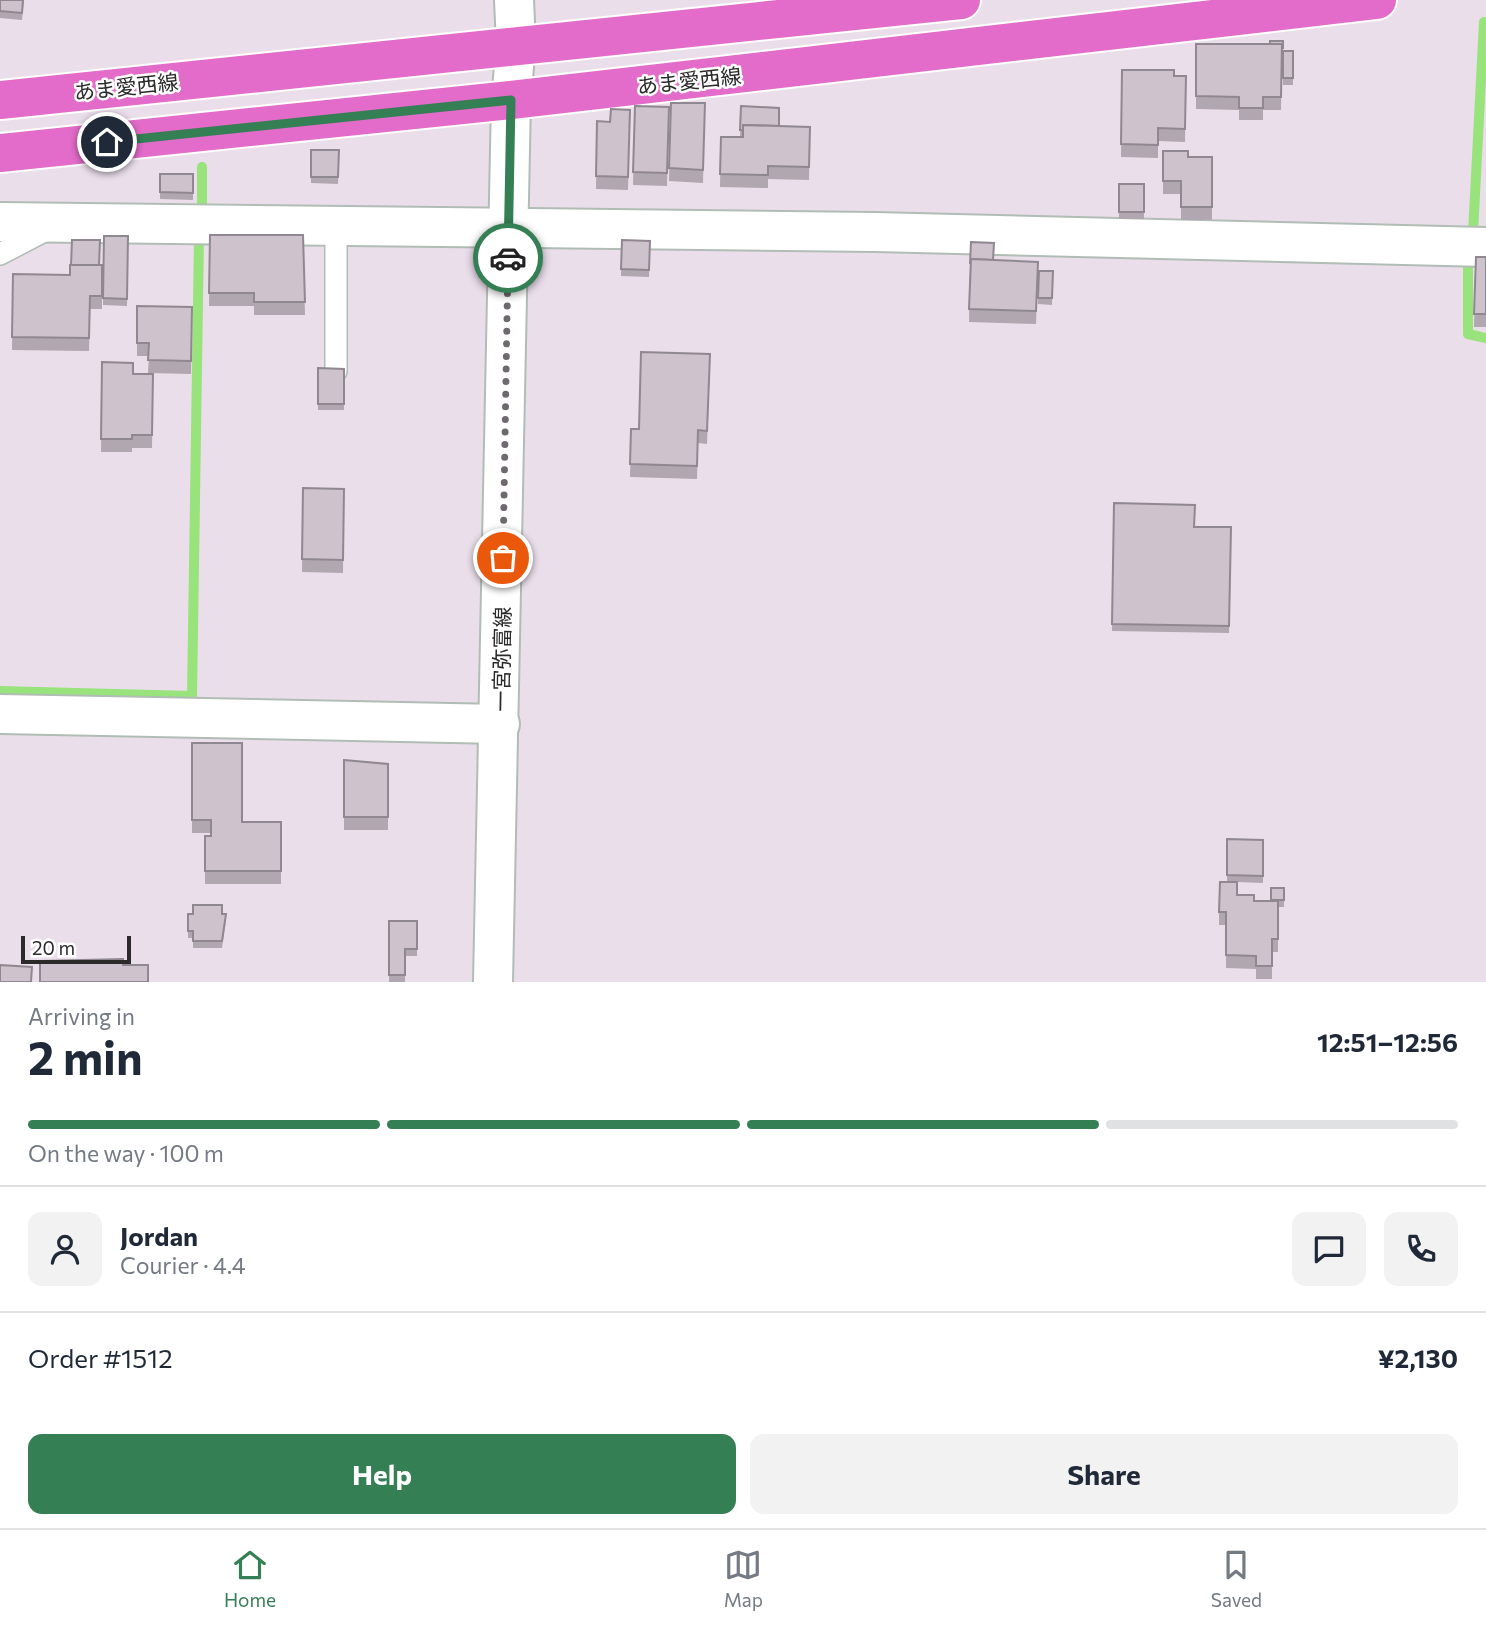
<!DOCTYPE html>
<meta charset="utf-8">
<style>
body{margin:0;font-family:Commissioner,"Noto Sans JP",sans-serif;background:#f2f2f3;color:#1f2937;height:100vh;display:flex;flex-direction:column;font-size:26px;white-space:nowrap}
*{box-sizing:border-box;margin:0}
p{font-size:23px;color:#747a83}
.icon{flex:none;width:38px;height:38px;fill:none;stroke:currentColor;stroke-width:2;stroke-linecap:round;stroke-linejoin:round}
.map{position:relative;height:982px;overflow:hidden}
.details{display:flex;flex-direction:column;background:#fff;flex:1}
.details>*{flex:none}
.scale{position:absolute;left:21px;bottom:18px;width:110px;box-sizing:border-box;padding-left:7px;border:4px solid #2a2a2a;border-top:0;font-size:19px;line-height:24px;white-space:nowrap;color:#2a2a2a;-webkit-text-stroke:5px #fff;paint-order:stroke}
.pin{position:absolute;display:grid;place-items:center;width:60px;height:60px;color:#fff;margin:-30px;border:4px solid #fff;border-radius:50%;box-shadow:0 2px 7px #0007}
.courier{position:absolute;display:grid;place-items:center;width:70px;height:70px;margin:-35px;border:5px solid #347f54;border-radius:50%;background:#fff;color:#222;box-shadow:0 2px 9px #0007}
.summary em{font-style:normal;font-weight:700}
.summary div{display:flex;flex-direction:column-reverse}
.summary{display:flex;align-items:center;justify-content:space-between;height:119px;padding:0 28px}
h1{font-size:46px;font-weight:700;line-height:52px}
.bar{display:grid;grid-template-columns:repeat(4,1fr);gap:10px 7px;align-content:center;height:84px;padding:0 28px}
.bar i{height:9px;border-radius:5px;background:#e0e1e3}
.bar .on{background:#347f54}
.bar p{grid-column:span 4}
.line{display:flex;align-items:center;gap:18px;padding:0 28px;border-top:2px solid #e0e1e3}
.line div{flex:1}
.round{display:grid;place-items:center;flex:none;width:74px;height:74px;border-radius:14px;background:#f2f2f3}
.cta{display:flex;gap:14px;margin-top:auto;padding:14px 28px}
.cta a{flex:1;height:80px;border-radius:14px;background:#347f54;color:#fff;font-size:28px;font-weight:700;line-height:80px;text-align:center}
.cta a+a{background:#f2f2f3;color:#1f2937}
.tab-bar{display:flex;justify-content:space-around;align-items:center;height:98px;border-top:2px solid #e0e1e3;background:#fff;font-size:19px;color:#747a83}
.tab-bar a{display:grid;justify-items:center;gap:4px}
.tab-bar .on{color:#347f54}
.map>svg:first-child{display:block}
</style>
<div class="map">
<svg width="1486" height="982" viewBox="0 0 1486 982">
<rect width="100%" height="100%" fill="#ebdeeb"/>
<g fill="none" stroke-linecap="round" stroke-linejoin="round">
<g stroke="#98e37b" stroke-width="10">
<polyline points="202,167 202,206"/>
<polyline points="1473,233 1484,22"/>
<polyline points="1468,260 1468,334 1486,338"/>
<polyline points="0,691 192,696 199,237"/>
</g>
<defs>
<g id="lane">
<polyline points="336,226 336,371"/>
<polyline points="0,254 48,229"/>
</g>
<g id="street">
<polyline points="0,222 875,232 1486,247"/>
<polyline points="0,714 500,724"/>
</g>
<polyline id="secondary" points="493,982 511,100 516,44 514,0"/>
<g id="primary">
<polyline points="0,100 961,0"/>
<polyline points="0,153 511,100 1377,0"/>
</g>
</defs>
<use href="#lane" stroke="#b1bdb4" stroke-width="24"/>
<use href="#street" stroke="#b1bdb4" stroke-width="42"/>
<use href="#secondary" stroke="#b1bdb4" stroke-width="42"/>
<use href="#primary" stroke="#fff" stroke-width="42"/>
<use href="#lane" stroke="#fff" stroke-width="21"/>
<use href="#street" stroke="#fff" stroke-width="38"/>
<use href="#secondary" stroke="#fff" stroke-width="38"/>
<use href="#primary" stroke="#e36bc9" stroke-width="38"/>
</g>
<g fill="#b1a7b0">
<polygon points="0,0 24,0 22,20 0,18"/>
<polygon points="1283,41 1283,51 1293,51 1293,85 1283,85 1283,55 1282,55 1281,110 1263,110 1263,120 1239,120 1239,110 1196,109 1196,44 1270,44"/>
<polygon points="1122,70 1174,76 1186,76 1185,142 1158,141 1158,158 1121,157"/>
<polygon points="671,103 705,103 703,183 669,181"/>
<polygon points="635,106 669,107 667,186 633,185"/>
<polygon points="741,106 779,126 810,127 809,180 768,179 768,188 720,187 721,137 743,137 743,136 740,136"/>
<polygon points="630,110 628,190 596,189 597,121 610,122"/>
<polygon points="311,150 339,150 338,184 311,183"/>
<polygon points="1163,151 1188,157 1212,157 1212,220 1181,220 1181,194 1163,194"/>
<polygon points="160,174 193,174 193,200 160,199"/>
<rect x="1119" y="184" width="25" height="35"/>
<polygon points="210,235 303,235 305,315 254,315 254,306 209,306"/>
<polygon points="104,236 128,236 127,306 103,305"/>
<polygon points="622,240 650,241 649,277 621,276"/>
<polygon points="1476,257 1486,257 1486,327 1474,327"/>
<polygon points="993,260 1038,262 1036,324 969,322 970,264"/>
<polygon points="100,265 102,265 102,309 90,309 89,351 12,350 13,274 70,275"/>
<polygon points="1039,271 1053,271 1052,305 1038,304"/>
<polygon points="137,306 192,307 191,374 148,373 149,356 137,356"/>
<polygon points="102,362 133,374 153,374 152,448 132,448 132,452 101,452"/>
<polygon points="710,367 707,444 698,443 697,479 630,477 631,429 639,429"/>
<polygon points="318,368 344,369 344,410 318,410"/>
<polygon points="303,488 344,489 343,573 302,572"/>
<polygon points="1114,503 1194,527 1231,527 1229,633 1112,631"/>
<polygon points="192,743 242,822 281,822 281,884 205,884 205,836 211,836 211,833 192,833"/>
<polygon points="344,760 388,764 388,830 344,830"/>
<polygon points="1227,839 1263,840 1263,883 1237,882 1237,895 1254,901 1271,901 1284,888 1284,907 1278,907 1278,952 1272,952 1272,979 1256,979 1256,969 1226,968 1226,925 1219,925 1219,912 1227,882"/>
<polygon points="188,914 222,914 226,920 222,948 193,948 193,938 188,938"/>
<polygon points="389,921 417,921 417,956 405,956 405,982 389,982"/>
</g>
<g fill="#cec2cd" stroke="#908890" stroke-width="2">
<polygon points="0,0 23,0 22,13 0,11"/>
<polygon points="1270,41 1283,41 1283,48 1282,48 1282,44 1270,44"/>
<polygon points="1196,44 1282,44 1281,97 1263,97 1263,108 1239,108 1239,97 1196,96"/>
<rect x="1283" y="51" width="10" height="27"/>
<polygon points="1122,70 1174,70 1174,76 1186,76 1185,129 1158,128 1158,145 1121,144"/>
<polygon points="671,103 705,103 703,170 669,168"/>
<polygon points="635,106 669,107 667,173 633,172"/>
<polygon points="741,106 779,108 779,126 743,125 743,130 740,130"/>
<polygon points="611,109 630,110 628,177 596,176 597,121 610,122"/>
<polygon points="743,125 810,127 809,167 768,166 768,175 720,174 721,137 743,137"/>
<polygon points="311,150 339,150 338,177 311,177"/>
<polygon points="1163,151 1188,151 1188,157 1212,157 1212,207 1181,207 1181,181 1163,181"/>
<polygon points="160,174 193,174 193,193 160,192"/>
<rect x="1119" y="184" width="25" height="28"/>
<polygon points="210,235 303,235 305,302 254,302 254,293 209,293"/>
<polygon points="104,236 128,236 127,299 103,298"/>
<polygon points="72,240 100,240 99,265 71,265"/>
<polygon points="622,240 650,241 649,270 621,269"/>
<polygon points="971,242 994,243 993,260 971,259 970,264"/>
<polygon points="1476,257 1486,257 1486,314 1474,314"/>
<polygon points="971,259 1038,262 1036,311 969,309"/>
<polygon points="70,265 102,265 102,296 90,296 89,338 12,337 13,274 70,275"/>
<polygon points="1039,271 1053,271 1052,298 1038,298"/>
<polygon points="137,306 192,307 191,361 148,360 149,343 137,343"/>
<polygon points="641,352 710,354 707,431 698,430 697,466 630,464 631,429 639,429"/>
<polygon points="102,362 133,363 133,374 153,374 152,435 132,435 132,439 101,439"/>
<polygon points="318,368 344,369 344,404 318,404"/>
<polygon points="303,488 344,489 343,560 302,559"/>
<polygon points="1114,503 1195,505 1194,527 1231,527 1229,626 1112,624"/>
<polygon points="192,743 242,743 242,822 281,822 281,871 205,871 205,836 211,836 211,820 192,820"/>
<polygon points="344,760 388,764 388,817 344,817"/>
<polygon points="1227,839 1263,840 1263,876 1227,875"/>
<polygon points="1220,882 1237,882 1237,895 1254,895 1254,901 1278,901 1278,939 1272,939 1272,966 1256,966 1256,956 1226,955 1226,912 1219,912"/>
<rect x="1271" y="888" width="13" height="12"/>
<polygon points="193,905 222,905 222,914 226,914 222,941 193,941 193,931 188,931 188,914 193,914"/>
<polygon points="389,921 417,921 417,949 405,949 405,975 389,975"/>
<polygon points="123,959 123,965 148,965 148,982 40,982 40,961"/>
<polygon points="0,965 32,967 31,982 0,982"/>
</g>
<g fill="none" stroke-linecap="round" stroke-linejoin="round">
<polyline stroke="#6e696e" stroke-width="7" stroke-dasharray="0 12.6" points="503,558 508,258"/>
<polyline stroke="#347f54" stroke-width="9" points="107,142 511,100 508,258"/>
</g>
<g text-anchor="middle" dominant-baseline="central" stroke-width="5" stroke-linejoin="round" paint-order="stroke">
<g font-size="21" fill="#2a2a2a" stroke="#fff">
<text transform="translate(689 80) rotate(-6)">あま愛西線</text>
<text transform="translate(126 86) rotate(-6)">あま愛西線</text>
<text transform="translate(501 659) rotate(-89)">一宮弥富線</text>
</g>
</g>
</svg>
<div class="scale">20 m</div>
<div class="pin" style="left:503px;top:558px;background:#ea580c"><svg class="icon" aria-label="bag" viewBox="0 0 24 24"><path d="M5 8h14l-1 12H6zM9 8a3 3 0 0 1 6 0"/></svg></div>
<div class="pin" style="left:107px;top:142px;background:#1f2937"><svg class="icon" aria-label="home" viewBox="0 0 24 24"><path d="M3 11l9-7 9 7M6 9v11h12V9"/></svg></div>
<div class="courier" style="left:508px;top:258px"><svg class="icon" aria-label="car" viewBox="0 0 24 24"><path d="M5 17H2v-5l4-1 3-4h7l3 4 3 1v5h-3M9 17h6M6 11h13"/><circle cx="7" cy="17" r="2"/><circle cx="17" cy="17" r="2"/></svg></div>
</div>
<section class="details">
<div class="summary"><div><h1>2 min</h1><p>Arriving in</p></div><em>12:51–12:56</em></div>
<div class="bar"><i class="on"></i><i class="on"></i><i class="on"></i><i></i><p>On the way · 100 m</p></div>
<div class="line" style="height:126px"><a class="round"><svg class="icon" aria-label="person" viewBox="0 0 24 24"><circle cx="12" cy="8" r="4"/><path d="M4 21q1-7 8-7t8 7"/></svg></a><div><b>Jordan</b><p>Courier · 4.4</p></div><a class="round"><svg class="icon" aria-label="chat" viewBox="0 0 24 24"><path d="M4 5h16v11H9l-5 4z"/></svg></a><a class="round"><svg class="icon" aria-label="phone" viewBox="0 0 24 24"><path d="M5 4h4l2 5-3 2q2 4 5 5l2-3 5 2v4C11 20 4 13 5 4z"/></svg></a></div>
<div class="line" style="height:91px"><div>Order #1512</div><b>¥2,130</b></div>
<div class="cta"><a>Help</a><a>Share</a></div>
</section>
<nav class="tab-bar">
<a class="on"><svg class="icon" aria-label="home" viewBox="0 0 24 24"><path d="M3 11l9-7 9 7M6 9v11h12V9"/></svg>Home</a>
<a><svg class="icon" aria-label="map" viewBox="0 0 24 24"><path d="M3 6l6-2 6 2 6-2v14l-6 2-6-2-6 2zM9 4v14M15 6v14"/></svg>Map</a>
<a><svg class="icon" aria-label="saved" viewBox="0 0 24 24"><path d="M7 4h10v16l-5-4-5 4z"/></svg>Saved</a>
</nav>
